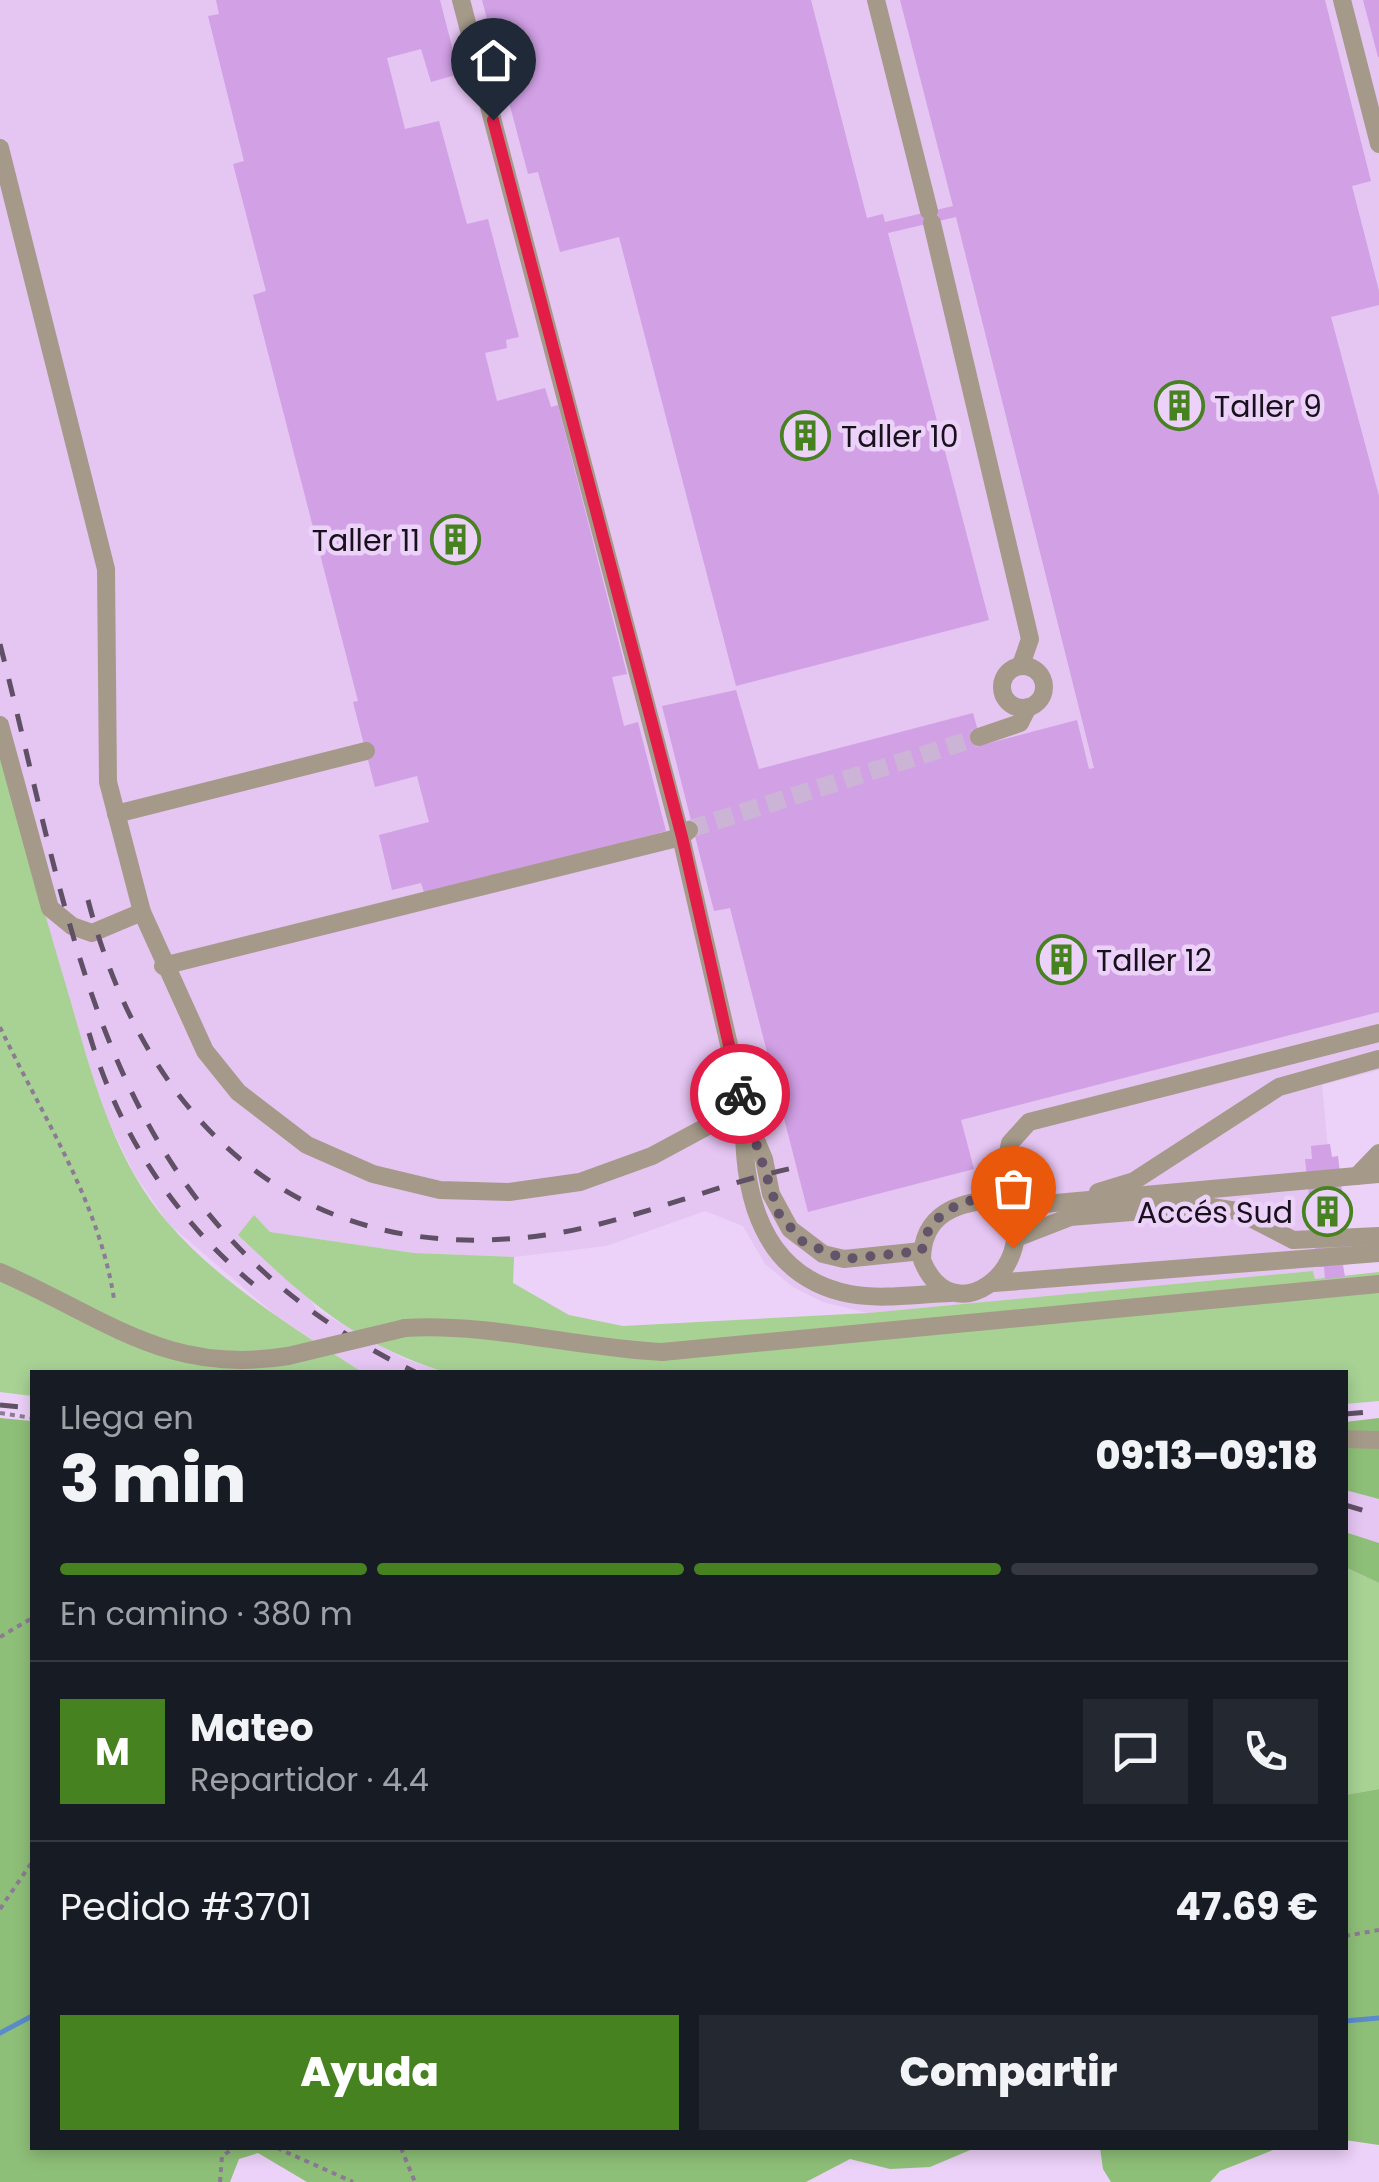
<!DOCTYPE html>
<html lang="es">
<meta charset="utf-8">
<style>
body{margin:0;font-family:Poppins,sans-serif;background:#242831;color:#f1f3f6;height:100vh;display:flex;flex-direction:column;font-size:38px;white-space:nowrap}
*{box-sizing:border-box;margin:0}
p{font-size:32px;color:#9ea1a6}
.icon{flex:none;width:55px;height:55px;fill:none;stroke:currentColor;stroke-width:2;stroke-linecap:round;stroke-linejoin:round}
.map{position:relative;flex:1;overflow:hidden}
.sheet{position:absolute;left:30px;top:1370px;width:1318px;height:780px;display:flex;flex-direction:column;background:#171b24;border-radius:0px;box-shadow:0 5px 15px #0003}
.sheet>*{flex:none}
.pin{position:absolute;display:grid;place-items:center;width:85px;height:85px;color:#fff;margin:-102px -42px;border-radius:50% 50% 50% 0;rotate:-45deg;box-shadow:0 0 10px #0007}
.pin .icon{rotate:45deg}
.courier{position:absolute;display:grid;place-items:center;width:100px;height:100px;margin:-50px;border:8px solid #e11d48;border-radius:50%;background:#fff;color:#222;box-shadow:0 2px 12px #0007}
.headline em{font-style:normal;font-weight:800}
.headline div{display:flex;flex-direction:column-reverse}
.headline{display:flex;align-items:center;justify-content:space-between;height:170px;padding:0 30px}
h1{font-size:65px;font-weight:800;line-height:75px}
.bar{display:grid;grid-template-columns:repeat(4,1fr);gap:15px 10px;align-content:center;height:120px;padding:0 30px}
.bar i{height:12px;border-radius:8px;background:#363941}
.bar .current{background:#468220}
.bar p{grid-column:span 4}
.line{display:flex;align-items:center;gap:25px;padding:0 30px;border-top:2px solid #363941}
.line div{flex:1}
.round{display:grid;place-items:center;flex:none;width:105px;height:105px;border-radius:0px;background:#242831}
.cta{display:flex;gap:20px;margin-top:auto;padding:20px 30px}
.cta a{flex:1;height:115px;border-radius:0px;background:#468220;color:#fff;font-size:40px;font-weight:800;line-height:115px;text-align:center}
.cta a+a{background:#242831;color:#f1f3f6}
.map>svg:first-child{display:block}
</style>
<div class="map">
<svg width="1379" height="2182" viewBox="0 0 1379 2182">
<rect width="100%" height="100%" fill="#ecd1f8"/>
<g fill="#e5c5f2">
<polygon points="0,0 1379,0 1379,1070 1322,1085 1340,1277 1315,1279 1313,1271 868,1313 823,1302 793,1287 765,1264 743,1226 705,1211 606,1246 514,1257 414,1253 270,1232 254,1216 317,1310 404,1359 444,1372 362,1372 278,1317 169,1224 134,1173 103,1110 38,898 0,746"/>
<polygon points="1345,1490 1379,1499 1379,1543 1345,1532"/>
</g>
<g fill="#a7d294">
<path d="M 0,746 C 20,828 43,908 67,989 C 91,1071 111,1157 169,1224 C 222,1285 296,1329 362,1372 L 32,1372 L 32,1396 L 0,1392 Z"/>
<path d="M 254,1215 L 270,1232 L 414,1253 L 514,1257 L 513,1283 L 569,1315 L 623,1326 L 868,1313 L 1313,1271 L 1315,1279 L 1379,1272 L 1379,1401 L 1345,1404 L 1345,1372 L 444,1372 C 352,1342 307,1300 238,1235 Z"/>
<polygon points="1345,1567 1379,1583 1379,1789 1345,1795"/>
</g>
<g fill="#8ebf78">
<polygon points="0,1418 32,1421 32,2148 975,2148 930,2167 890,2169 850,2159 806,2182 307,2182 258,2153 239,2159 230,2182 0,2182"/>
<polygon points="1379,1418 1379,1499 1345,1490 1345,1422"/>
<polygon points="1345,1532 1379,1543 1379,1583 1345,1567"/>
<polygon points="1379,1789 1379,2145 1345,2140 1345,1795"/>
<polygon points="1100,2148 1278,2148 1220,2171 1210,2182 1111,2182 1103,2169"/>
</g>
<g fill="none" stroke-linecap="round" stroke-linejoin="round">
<g stroke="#5b8bcb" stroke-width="5">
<polyline points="1345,2021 1379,2018"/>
<polyline points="0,2033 32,2016"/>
</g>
</g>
<g fill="#d1a0e5">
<polygon points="216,0 440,0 459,74 431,82 421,49 387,58 405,129 439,121 467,224 488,219 519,337 506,340 507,348 485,353 497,401 545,388 551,407 558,405 627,674 612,677 624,726 638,722 666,831 425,895 421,883 392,890 379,835 429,822 417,776 375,787 353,702 358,701 253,295 266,291 233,164 244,161 208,16 219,14"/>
<polygon points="482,0 811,0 867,218 883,214 885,222 953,206 900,0 1325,0 1371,181 1352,186 1379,291 1379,305 1331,317 1379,496 1379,1012 961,1120 974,1169 808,1212 730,908 714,911 662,706 736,690 759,769 973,713 982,745 1077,720 1089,769 1094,768 956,217 888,233 989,620 736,686 619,237 560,252 538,172 528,174"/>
<polygon points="1363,0 1379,0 1379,57 1378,57"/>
<polygon points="1330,1144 1332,1157 1338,1156 1350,1264 1343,1265 1345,1277 1325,1279 1324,1267 1317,1267 1305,1159 1312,1159 1311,1146"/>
</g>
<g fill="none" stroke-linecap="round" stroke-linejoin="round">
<polyline stroke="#ccb4d7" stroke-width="18" stroke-dasharray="18 9" stroke-linecap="butt" points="690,829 979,737"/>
<g stroke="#8d7a95" stroke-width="4" stroke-dasharray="5 5" stroke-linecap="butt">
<path d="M 0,1027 C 42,1116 99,1201 114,1299"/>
<polyline points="0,1413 32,1418"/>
<polyline points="0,1637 32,1618"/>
<polyline points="0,1909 32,1862"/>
<polyline points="1345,1936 1379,1930"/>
<polyline points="277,2148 353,2182"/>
<polyline points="401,2148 415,2182"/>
<polyline points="220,2182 222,2156 234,2148"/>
</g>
<g stroke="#a59a89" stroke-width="18">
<polyline points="461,0 681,837 745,1114 764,1159 771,1194 790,1229 823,1254 844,1259 922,1251"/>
<polyline points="876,0 929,211"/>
<polyline points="1342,0 1379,144"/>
<polyline points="0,148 106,569 108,782 142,912 205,1051 238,1092 307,1145 373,1174 440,1190 509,1192 580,1182 652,1156 743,1107"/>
<polyline points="932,223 1030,639 1021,665"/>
<circle cx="1023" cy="687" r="21"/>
<polyline points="0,725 50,908 72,926 92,933 142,912"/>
<polyline points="979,737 1020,723 1028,707"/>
<polyline points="116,814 366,751"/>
<polyline points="163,966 681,837 689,830"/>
<path d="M 744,1120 C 743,1196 762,1277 850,1294 C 882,1300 918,1294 951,1293"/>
<polyline points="1357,1176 1379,1153"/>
<polyline points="1098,1192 1134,1181 1279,1087 1379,1059"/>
<polyline points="998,1199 1010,1143 1029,1122 1379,1033"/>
<path d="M 998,1199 L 1011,1207 C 1037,1270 952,1335 922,1260 C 922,1213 958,1202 998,1199 Z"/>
<polyline points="1011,1207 1379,1174"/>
<polyline points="1016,1238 1070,1217 1205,1206 1237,1211 1293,1240 1379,1236"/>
<path d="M 0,1272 C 104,1317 167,1376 288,1356"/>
<polyline points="994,1283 1379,1253"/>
<path d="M 405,1328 C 492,1323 576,1348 662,1352 L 1379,1284"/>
<polyline points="1345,1439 1379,1440"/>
</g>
<g stroke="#5f5066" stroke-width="5" stroke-dasharray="18 18" stroke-linecap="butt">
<path d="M 0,644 C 77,945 102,1222 415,1372"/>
<path d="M 88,900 C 146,1124 302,1270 545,1235 C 629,1223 710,1186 793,1168"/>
<path d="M 89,1033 C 118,1132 173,1217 253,1284"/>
<polyline points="0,1405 32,1408"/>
<polyline points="1345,1414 1379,1411"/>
<polyline points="1345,1505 1379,1515"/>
</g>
<polyline stroke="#a59a89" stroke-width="18" points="288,1356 405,1328"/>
</g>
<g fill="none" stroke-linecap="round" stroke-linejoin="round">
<path stroke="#63546a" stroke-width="10" stroke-dasharray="0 18" d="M 740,1094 L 779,1214 L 803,1242 L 844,1259 L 922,1251 C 928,1190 1039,1175 1013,1248"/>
<polyline stroke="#e11d48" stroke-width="12" points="493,120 682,837 740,1094"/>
</g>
<defs>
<symbol id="building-ring" viewBox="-11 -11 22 22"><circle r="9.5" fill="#ecd1f8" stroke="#468220" stroke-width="1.5"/><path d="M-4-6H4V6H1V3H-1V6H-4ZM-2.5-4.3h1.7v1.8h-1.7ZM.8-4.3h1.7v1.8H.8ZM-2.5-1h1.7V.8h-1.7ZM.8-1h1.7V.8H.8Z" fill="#468220"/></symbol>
</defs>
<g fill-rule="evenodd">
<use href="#building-ring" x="1152" y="378" width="55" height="55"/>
<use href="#building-ring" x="778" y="408" width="55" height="55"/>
<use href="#building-ring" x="428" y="512" width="55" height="55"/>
<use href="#building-ring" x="1034" y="932" width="55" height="55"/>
<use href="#building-ring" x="1300" y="1184" width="55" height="55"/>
</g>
<g text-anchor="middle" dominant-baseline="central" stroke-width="9" stroke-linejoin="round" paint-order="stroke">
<g font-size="30" fill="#19101d" stroke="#ecd1f8" text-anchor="start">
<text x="1214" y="406">Taller 9</text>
<text x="841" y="436">Taller 10</text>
<text x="420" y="540" text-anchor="end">Taller 11</text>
<text x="1096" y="960">Taller 12</text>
<text x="1293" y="1212" text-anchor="end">Accés Sud</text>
</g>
</g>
</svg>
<div class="pin" style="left:1013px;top:1248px;background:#ea580c"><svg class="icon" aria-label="bag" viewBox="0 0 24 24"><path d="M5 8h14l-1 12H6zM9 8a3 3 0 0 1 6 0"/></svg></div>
<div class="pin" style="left:493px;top:120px;background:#1f2937"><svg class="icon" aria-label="home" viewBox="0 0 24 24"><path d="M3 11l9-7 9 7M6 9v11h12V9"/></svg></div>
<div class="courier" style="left:740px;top:1094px"><svg class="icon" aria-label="bike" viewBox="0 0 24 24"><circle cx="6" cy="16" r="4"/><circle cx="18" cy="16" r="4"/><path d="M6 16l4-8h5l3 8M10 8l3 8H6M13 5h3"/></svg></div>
<section class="sheet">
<div class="headline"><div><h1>3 min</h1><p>Llega en</p></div><em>09:13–09:18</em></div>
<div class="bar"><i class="current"></i><i class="current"></i><i class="current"></i><i></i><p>En camino · 380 m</p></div>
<div class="line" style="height:180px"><b class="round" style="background:#468220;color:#fff">M</b><div><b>Mateo</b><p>Repartidor · 4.4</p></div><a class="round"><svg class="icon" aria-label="chat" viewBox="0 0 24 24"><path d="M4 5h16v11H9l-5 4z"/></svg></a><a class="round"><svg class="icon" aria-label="phone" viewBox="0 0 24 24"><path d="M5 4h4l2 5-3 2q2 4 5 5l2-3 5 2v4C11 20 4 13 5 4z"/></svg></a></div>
<div class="line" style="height:130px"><div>Pedido #3701</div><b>47.69 €</b></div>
<div class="cta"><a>Ayuda</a><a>Compartir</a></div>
</section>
</div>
